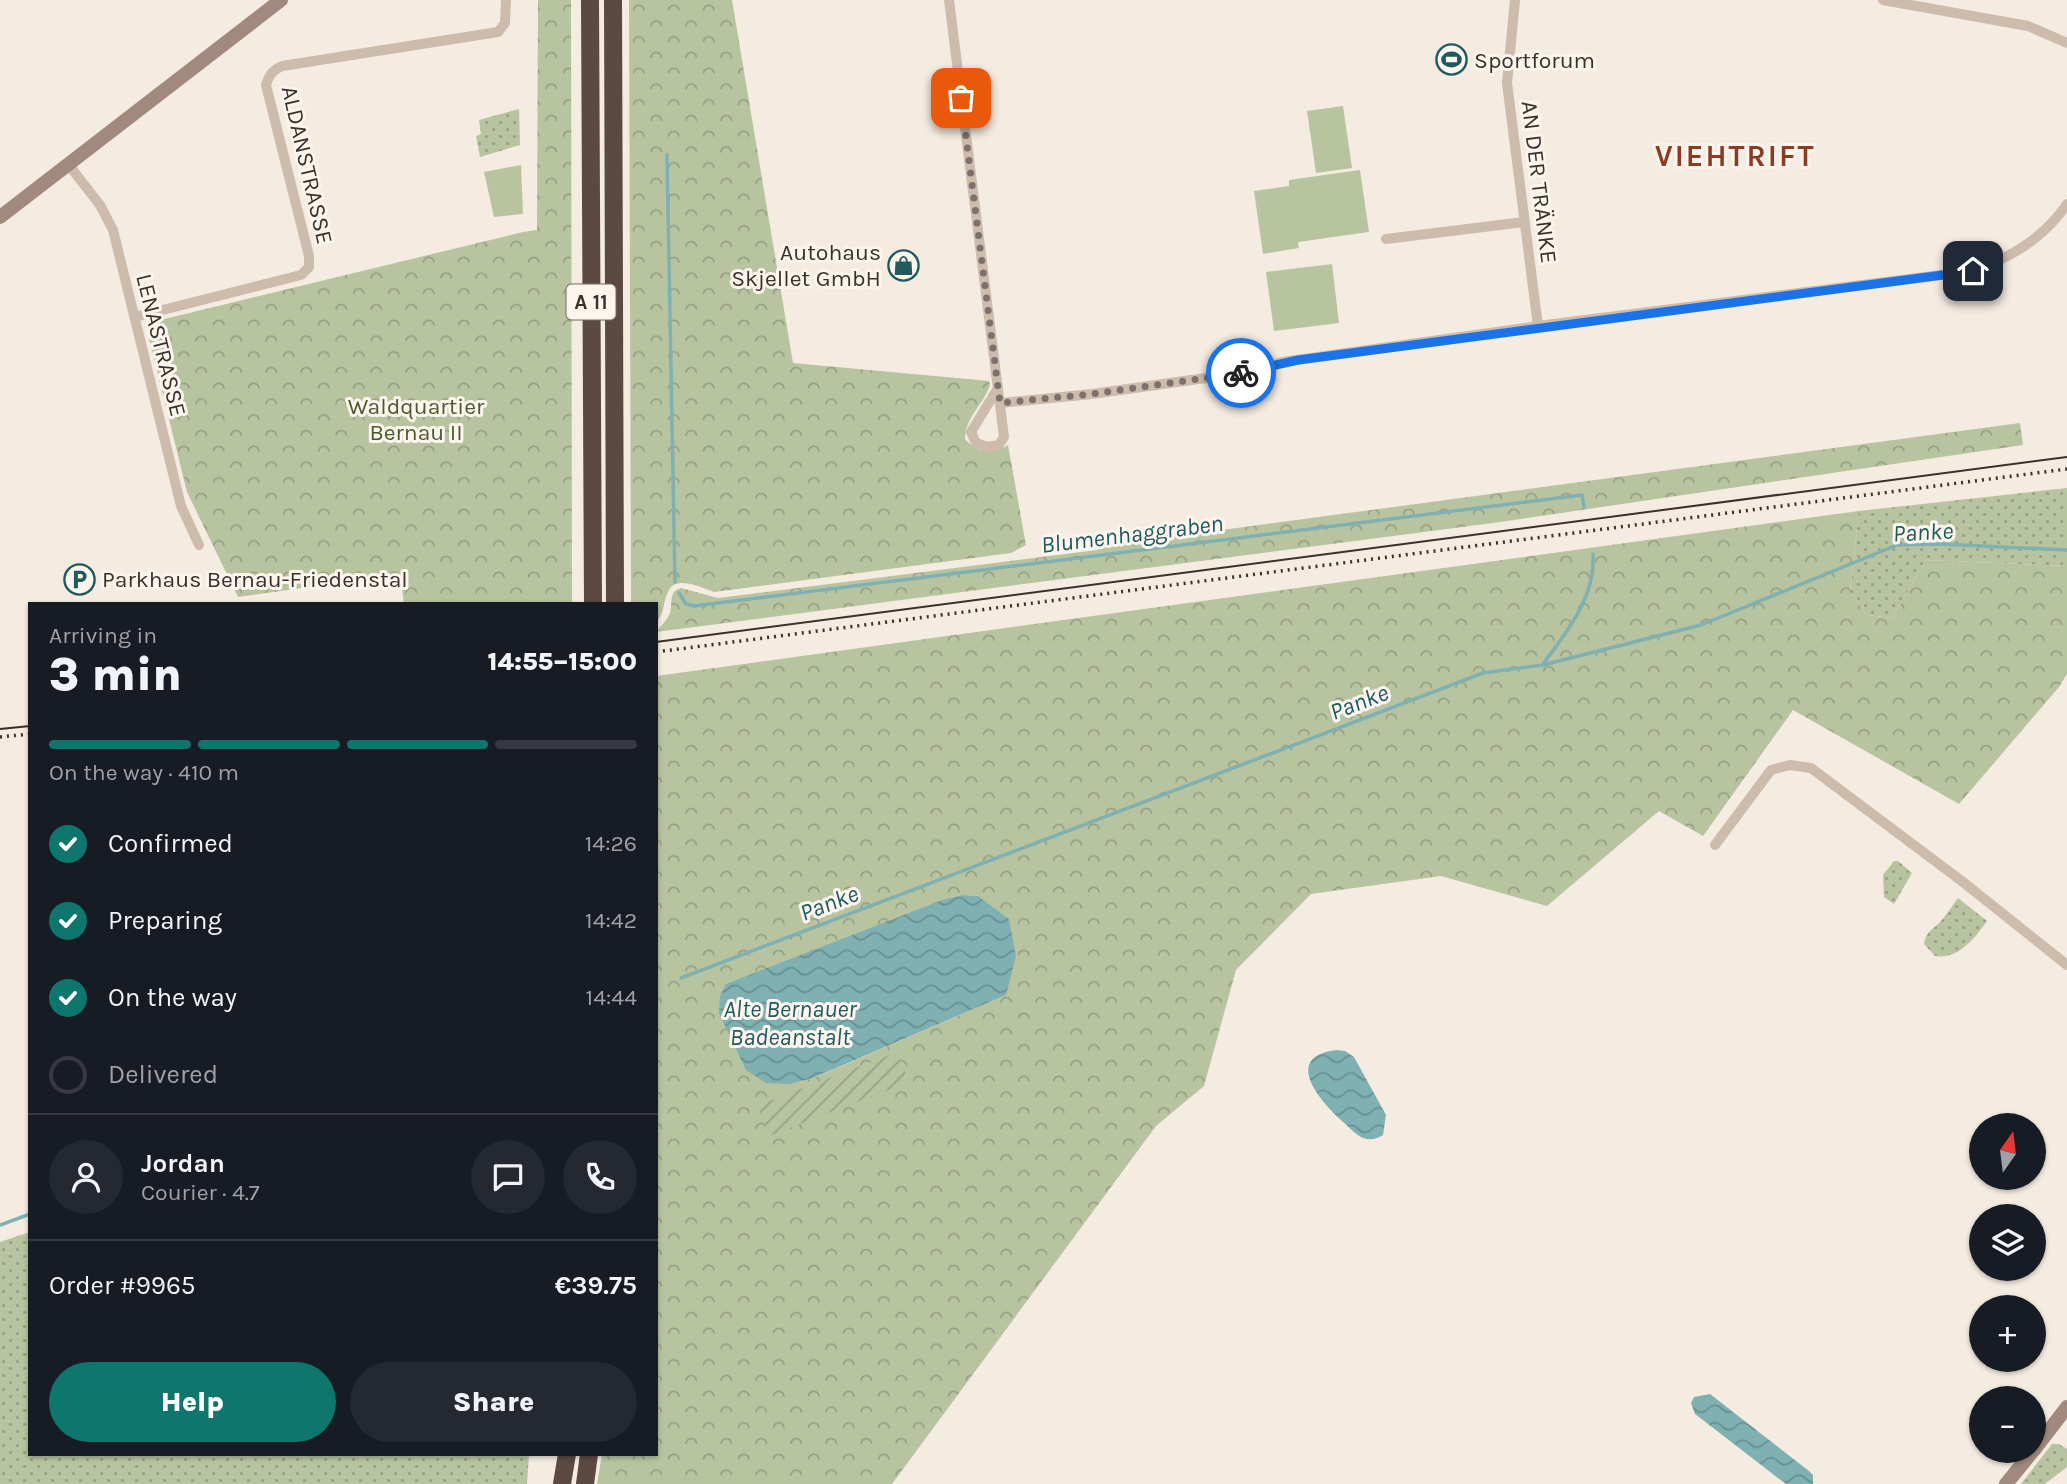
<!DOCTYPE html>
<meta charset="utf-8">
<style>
body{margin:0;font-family:Karla,sans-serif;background:#242831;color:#f1f3f6;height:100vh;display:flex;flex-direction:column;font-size:26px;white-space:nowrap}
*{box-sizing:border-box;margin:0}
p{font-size:23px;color:#9ea1a6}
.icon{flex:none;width:38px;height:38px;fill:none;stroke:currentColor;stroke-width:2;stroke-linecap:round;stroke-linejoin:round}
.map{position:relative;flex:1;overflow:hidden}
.panel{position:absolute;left:28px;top:602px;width:630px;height:854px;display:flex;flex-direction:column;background:#171b24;border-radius:0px;box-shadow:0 2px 5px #0004}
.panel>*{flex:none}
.needle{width:46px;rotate:14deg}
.buttons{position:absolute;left:1969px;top:1113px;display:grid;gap:14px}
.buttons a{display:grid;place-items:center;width:77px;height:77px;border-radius:50%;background:#171b24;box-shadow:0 2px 5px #0004;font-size:35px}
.pin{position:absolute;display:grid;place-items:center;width:60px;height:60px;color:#fff;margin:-30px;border-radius:14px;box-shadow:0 4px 10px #0006}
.courier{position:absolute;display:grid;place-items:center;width:70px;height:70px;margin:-35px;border:5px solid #1a73e8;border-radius:50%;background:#fff;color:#222;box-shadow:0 2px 9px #0007}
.headline em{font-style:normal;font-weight:800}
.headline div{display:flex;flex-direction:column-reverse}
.headline{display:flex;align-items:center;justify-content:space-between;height:119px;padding:0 21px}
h1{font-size:46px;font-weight:800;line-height:52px}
.bar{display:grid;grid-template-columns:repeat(4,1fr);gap:10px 7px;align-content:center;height:84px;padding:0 21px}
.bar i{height:9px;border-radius:5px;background:#363941}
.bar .selected{background:#0f766e}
.bar p{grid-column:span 4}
.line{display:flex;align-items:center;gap:18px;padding:0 21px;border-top:2px solid #363941}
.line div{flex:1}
.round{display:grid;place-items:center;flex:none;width:74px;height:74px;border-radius:37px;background:#242831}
ol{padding:0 21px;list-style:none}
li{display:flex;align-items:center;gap:21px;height:77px}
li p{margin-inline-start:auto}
li .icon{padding:7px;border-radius:50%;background:#0f766e;color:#fff;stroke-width:4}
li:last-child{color:#9ea1a6}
li i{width:38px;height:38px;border:4px solid #363941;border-radius:50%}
.button{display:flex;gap:14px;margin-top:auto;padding:14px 21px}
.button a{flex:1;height:80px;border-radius:42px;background:#0f766e;color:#fff;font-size:28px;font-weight:800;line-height:80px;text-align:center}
.button a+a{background:#242831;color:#f1f3f6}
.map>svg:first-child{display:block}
</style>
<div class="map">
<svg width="2067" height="1484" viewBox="0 0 2067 1484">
<defs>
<pattern id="grass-dots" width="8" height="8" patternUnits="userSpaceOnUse" patternTransform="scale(1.75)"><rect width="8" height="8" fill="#b8c4a0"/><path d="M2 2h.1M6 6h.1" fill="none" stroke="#97a083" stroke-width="1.8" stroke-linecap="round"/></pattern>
<pattern id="forest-crowns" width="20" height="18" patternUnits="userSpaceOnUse" patternTransform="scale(1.75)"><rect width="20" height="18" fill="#b8c4a0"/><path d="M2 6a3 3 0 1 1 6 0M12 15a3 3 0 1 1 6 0" fill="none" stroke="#97a083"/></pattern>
<pattern id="garden-furrows" width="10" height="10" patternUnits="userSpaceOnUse" patternTransform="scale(1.75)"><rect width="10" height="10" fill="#b8c4a0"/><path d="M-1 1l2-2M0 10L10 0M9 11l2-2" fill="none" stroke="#97a083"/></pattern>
<pattern id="water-waves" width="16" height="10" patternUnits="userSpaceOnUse" patternTransform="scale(1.75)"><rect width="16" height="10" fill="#7fb0b2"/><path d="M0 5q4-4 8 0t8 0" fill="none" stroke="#699091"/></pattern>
</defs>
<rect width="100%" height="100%" fill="#f4ebe1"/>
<g fill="url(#grass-dots)">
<polygon points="519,109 520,145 480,157 476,136 481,134 479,120"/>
<polygon points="2067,488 2067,566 1926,560 1892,618 1867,615 1850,592 1859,511"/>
<polygon points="1894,861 1898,861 1912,873 1894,904 1884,897 1883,875"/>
<path d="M 1958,898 L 1987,921 C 1975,938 1958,960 1935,956 L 1924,944 C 1926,931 1933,930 1941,921 C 1947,914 1952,906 1958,898 Z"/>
<polygon points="30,1232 30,1454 529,1454 527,1484 0,1484 0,1242"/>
<polygon points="2052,1444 2059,1444 2067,1449 2067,1467 2045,1484 2021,1484"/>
</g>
<g fill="url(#forest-crowns)" fill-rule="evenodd">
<polygon points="538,0 571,0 572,604 404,604 400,574 238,597 187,492 147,330 152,322 523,232 537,230"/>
<path d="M 629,0 L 732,0 L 793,363 L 989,381 L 990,385 C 983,406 966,415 965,439 C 977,452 992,456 1008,445 L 1026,545 L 1011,553 L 714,592 C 702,588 675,574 668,592 C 662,605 666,610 656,623 L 656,604 L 631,604 Z"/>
<path d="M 2020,423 L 2023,445 L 1493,523 L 656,632 C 661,626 668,619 670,613 C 673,602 668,592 681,588 L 718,598 L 1097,550 L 1103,546 Z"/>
<path d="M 1859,511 L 1850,592 L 1867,615 L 1892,618 L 1926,560 L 2067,566 L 2067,674 L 2059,687 L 1959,804 L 1793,710 L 1703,836 L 1659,811 L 1547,906 L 1441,876 L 1311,894 L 1236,970 L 1204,1086 L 1156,1126 L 892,1484 L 597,1484 L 602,1454 L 656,1454 L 656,676 ZM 962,895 L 978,896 L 1006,995 L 814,1078 L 791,1084 L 945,899 Z"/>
</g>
<polygon fill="url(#garden-furrows)" points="897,1052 909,1082 769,1136 757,1106"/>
<g fill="#b8c4a0">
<polygon points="1343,106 1352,168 1316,173 1307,111"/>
<polygon points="521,165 523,214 494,217 484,172"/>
<polygon points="1360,170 1369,232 1298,242 1299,248 1263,254 1254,191 1289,186 1289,180"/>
<polygon points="1332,264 1339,323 1274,331 1266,272"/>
</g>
<g fill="url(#water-waves)">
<polygon points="962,895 978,896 1009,919 1016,956 1006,995 813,1078 791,1084 766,1083 746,1070 719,1013 720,996 726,984 945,899"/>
<path d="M 1337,1050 L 1345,1051 L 1354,1057 L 1386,1115 L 1383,1135 C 1378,1138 1373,1140 1367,1139 C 1357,1137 1349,1127 1341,1120 C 1319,1100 1282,1056 1337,1050 Z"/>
<polygon points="1710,1394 1809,1471 1813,1475 1813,1484 1786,1484 1695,1414 1691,1403 1694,1397"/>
</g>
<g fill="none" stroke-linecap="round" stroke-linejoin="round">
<g stroke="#7fb0b2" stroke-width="3.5">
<polyline points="667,155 675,582"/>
<polyline points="679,593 686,604 694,606 1582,495 1584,507"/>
<path d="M 1543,664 C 1567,632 1596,596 1593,554"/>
<polyline points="681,978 1483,673 1543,665 1701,625 1897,545 1939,544 2067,550"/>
<polyline points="0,1225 30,1214"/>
</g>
<g stroke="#cdbbac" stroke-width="10">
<polyline points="949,0 1004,437 999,445 987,447 976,443 971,432 998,388"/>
<polyline points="1515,0 1507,83 1538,326"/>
<polyline points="1883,0 2028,26 2067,43"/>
<polyline points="68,164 100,205 113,230 181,506 199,545"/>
<polyline points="1386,239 1524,222"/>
<path d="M 135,317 L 301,275 L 309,267 L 309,256 L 266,85 C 269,75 272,71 282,66 L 498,32 L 505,23 L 506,0"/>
<path d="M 1000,403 L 1092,394 L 1227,375 L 1263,369 L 1282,362 L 1538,326 L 1973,271 C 2011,257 2043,239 2067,204"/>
<polyline points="1715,845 1771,770 1790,765 1811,768 1963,882 2067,965"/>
</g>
<g stroke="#a18a7d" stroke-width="14">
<polyline points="0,217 281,0"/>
<polyline points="2034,1450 2067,1407"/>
<polyline points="2006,1484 2033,1451"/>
</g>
<g stroke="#5c4a42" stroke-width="18">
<polyline points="590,0 593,604"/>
<polyline points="613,0 615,604"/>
<polyline points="562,1484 567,1454"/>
<polyline points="585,1484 589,1454"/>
</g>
<g stroke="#3b302b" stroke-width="2">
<polyline points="656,642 2067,457"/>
<polyline points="0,729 30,726"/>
</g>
<g stroke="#3b302b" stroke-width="3.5" stroke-dasharray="2 5" stroke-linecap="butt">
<polyline points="656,652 2067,469"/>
<polyline points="0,737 30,734"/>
</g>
</g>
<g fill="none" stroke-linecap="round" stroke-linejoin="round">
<polyline stroke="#7c716b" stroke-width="7" stroke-dasharray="0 12.6" points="961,98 1000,403 1092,394 1241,373"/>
<polyline stroke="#1a73e8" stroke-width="9" points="1241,373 1298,360 1973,271"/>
</g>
<defs>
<symbol id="stadium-ring" viewBox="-11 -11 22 22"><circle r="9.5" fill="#fbf5ee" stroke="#1f5a5e" stroke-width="1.5"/><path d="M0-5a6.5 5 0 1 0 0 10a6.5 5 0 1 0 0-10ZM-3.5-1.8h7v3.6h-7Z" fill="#1f5a5e"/></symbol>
<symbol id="shop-ring" viewBox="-11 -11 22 22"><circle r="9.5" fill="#fbf5ee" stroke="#1f5a5e" stroke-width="1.5"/><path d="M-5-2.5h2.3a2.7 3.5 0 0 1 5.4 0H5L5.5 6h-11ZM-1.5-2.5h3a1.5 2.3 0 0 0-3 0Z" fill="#1f5a5e"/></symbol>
<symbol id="parking-ring" viewBox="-11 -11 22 22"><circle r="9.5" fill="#fbf5ee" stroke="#1f5a5e" stroke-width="1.5"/><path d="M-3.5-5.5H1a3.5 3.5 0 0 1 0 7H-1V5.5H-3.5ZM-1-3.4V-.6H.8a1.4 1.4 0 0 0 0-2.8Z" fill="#1f5a5e"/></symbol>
</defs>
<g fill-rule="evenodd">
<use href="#stadium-ring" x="1434" y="42" width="35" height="35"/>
<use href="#shop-ring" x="886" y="248" width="35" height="35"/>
<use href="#parking-ring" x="62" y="562" width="35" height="35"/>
</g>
<g text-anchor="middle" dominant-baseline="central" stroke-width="6" stroke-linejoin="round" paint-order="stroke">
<rect fill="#fbf5ee" stroke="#756b66" stroke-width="2" x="566.5" y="284.5" width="49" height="35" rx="5"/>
<g font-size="21" font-weight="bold" fill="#3b302b">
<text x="591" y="302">A 11</text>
</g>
<g font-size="23" fill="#3b302b" stroke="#fbf5ee" text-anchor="start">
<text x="1474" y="60">Sportforum</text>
<text x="881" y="252" text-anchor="end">Autohaus<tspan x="881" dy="26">Skjellet GmbH</tspan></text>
<text x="102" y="579">Parkhaus Bernau-Friedenstal</text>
</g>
<g font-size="23" fill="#3b302b" stroke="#fbf5ee">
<text transform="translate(307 165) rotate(77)">ALDANSTRASSE</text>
<text transform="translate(1539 182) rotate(83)">AN DER TRÄNKE</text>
<text transform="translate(161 345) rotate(76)">LENASTRASSE</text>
</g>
<g font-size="23" fill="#4a5a2e" stroke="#fbf5ee">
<text x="416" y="406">Waldquartier<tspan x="416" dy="26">Bernau II</tspan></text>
</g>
<g font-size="24" font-style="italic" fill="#1f5a5e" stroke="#fbf5ee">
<text transform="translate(1923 532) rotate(-3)">Panke</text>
<text transform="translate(1132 534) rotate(-7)">Blumenhaggraben</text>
<text transform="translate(1359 702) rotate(-21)">Panke</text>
<text transform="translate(829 903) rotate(-21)">Panke</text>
<text x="790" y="1009">Alte Bernauer<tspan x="790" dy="28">Badeanstalt</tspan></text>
</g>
<g font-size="30" font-weight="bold" letter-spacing="2" fill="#8c3b22" stroke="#fbf5ee">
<text x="1735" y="156">VIEHTRIFT</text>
</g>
</g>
</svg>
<div class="buttons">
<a><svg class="needle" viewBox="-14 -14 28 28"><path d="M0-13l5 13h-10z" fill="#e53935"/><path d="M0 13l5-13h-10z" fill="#9ea1a6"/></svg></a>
<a><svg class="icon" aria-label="layers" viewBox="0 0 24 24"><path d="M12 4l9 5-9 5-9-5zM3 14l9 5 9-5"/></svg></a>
<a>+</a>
<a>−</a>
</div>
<div class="pin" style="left:961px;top:98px;background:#ea580c"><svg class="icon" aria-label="bag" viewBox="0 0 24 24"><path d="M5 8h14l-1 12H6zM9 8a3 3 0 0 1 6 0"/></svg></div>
<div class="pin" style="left:1973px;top:271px;background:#1f2937"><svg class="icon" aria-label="home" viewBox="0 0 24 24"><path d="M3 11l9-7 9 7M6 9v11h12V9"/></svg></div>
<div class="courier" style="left:1241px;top:373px"><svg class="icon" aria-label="bike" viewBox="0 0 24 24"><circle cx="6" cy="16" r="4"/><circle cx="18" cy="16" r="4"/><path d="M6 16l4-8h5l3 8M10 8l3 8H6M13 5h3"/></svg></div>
<section class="panel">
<div class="headline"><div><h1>3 min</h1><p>Arriving in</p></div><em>14:55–15:00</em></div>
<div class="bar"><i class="selected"></i><i class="selected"></i><i class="selected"></i><i></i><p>On the way · 410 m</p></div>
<ol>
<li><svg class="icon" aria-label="check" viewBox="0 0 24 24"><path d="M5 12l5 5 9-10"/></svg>Confirmed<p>14:26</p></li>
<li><svg class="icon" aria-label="check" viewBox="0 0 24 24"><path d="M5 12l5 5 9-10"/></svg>Preparing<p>14:42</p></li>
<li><svg class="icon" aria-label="check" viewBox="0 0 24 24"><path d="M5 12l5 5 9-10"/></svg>On the way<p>14:44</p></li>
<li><i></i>Delivered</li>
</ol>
<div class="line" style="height:126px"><a class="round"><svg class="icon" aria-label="person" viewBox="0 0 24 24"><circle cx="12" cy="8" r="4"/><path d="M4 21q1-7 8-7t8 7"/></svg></a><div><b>Jordan</b><p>Courier · 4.7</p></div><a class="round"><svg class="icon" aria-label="chat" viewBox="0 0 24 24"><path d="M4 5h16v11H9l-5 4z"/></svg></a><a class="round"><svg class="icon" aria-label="phone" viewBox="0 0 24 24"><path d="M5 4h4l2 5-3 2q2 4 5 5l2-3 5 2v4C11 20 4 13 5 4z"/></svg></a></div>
<div class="line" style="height:91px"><div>Order #9965</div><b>€39.75</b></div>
<div class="button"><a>Help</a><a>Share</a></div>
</section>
</div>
